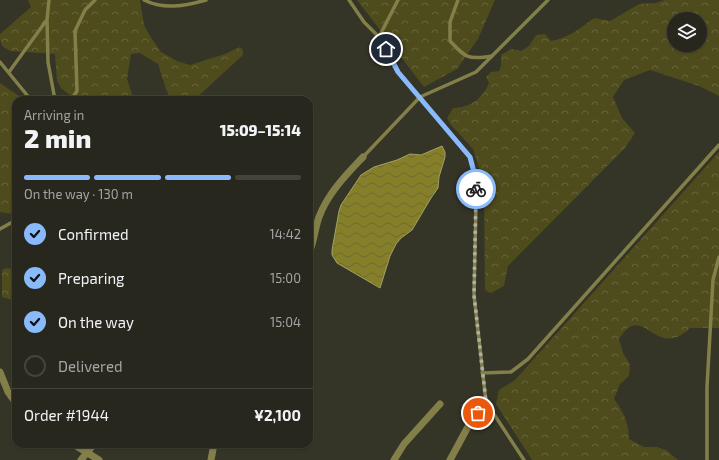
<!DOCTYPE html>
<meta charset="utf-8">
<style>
body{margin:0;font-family:"Exo 2",sans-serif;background:#33332a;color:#f1f3f6;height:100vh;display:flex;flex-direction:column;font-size:15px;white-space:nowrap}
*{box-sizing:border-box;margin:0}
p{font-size:13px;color:#a4a5a4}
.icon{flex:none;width:22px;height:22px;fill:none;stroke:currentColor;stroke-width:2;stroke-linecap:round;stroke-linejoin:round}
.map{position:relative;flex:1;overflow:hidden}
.panel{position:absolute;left:12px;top:96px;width:301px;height:352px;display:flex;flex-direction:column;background:#27271d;border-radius:12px;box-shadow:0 1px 3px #0004,0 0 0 1px #43443b}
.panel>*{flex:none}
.fabs{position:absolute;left:667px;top:12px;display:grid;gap:8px}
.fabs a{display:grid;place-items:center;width:40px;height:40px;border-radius:50%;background:#27271d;box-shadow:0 1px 3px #0004,0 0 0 1px #43443b;font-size:20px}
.pin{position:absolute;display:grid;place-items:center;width:34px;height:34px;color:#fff;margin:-17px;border:2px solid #fff;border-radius:50%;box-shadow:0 1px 4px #0007}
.courier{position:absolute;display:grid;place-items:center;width:40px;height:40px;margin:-20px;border:3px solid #88bafc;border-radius:50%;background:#fff;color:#222;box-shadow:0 1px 5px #0007}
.summary em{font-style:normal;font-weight:800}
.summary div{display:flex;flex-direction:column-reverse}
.summary{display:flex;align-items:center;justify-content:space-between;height:68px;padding:0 12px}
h1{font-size:26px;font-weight:800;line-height:30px}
.bar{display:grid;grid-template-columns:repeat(4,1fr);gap:6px 4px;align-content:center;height:48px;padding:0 12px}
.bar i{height:5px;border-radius:3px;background:#43443b}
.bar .active{background:#88bafc}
.bar p{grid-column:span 4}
.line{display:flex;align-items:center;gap:10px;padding:0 12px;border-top:1px solid #43443b}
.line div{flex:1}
ol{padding:0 12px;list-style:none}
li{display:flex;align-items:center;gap:12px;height:44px}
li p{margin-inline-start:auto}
li .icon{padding:4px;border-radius:50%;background:#88bafc;color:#111;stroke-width:4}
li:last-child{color:#a4a5a4}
li i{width:22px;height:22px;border:2px solid #43443b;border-radius:50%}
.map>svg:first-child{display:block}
</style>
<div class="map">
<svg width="719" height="460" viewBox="0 0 719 460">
<defs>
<pattern id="forest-crowns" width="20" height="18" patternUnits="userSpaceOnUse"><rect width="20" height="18" fill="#4e4b1d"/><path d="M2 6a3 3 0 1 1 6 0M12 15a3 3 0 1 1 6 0" fill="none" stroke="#68653e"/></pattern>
<pattern id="water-waves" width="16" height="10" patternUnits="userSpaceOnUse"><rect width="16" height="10" fill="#857f29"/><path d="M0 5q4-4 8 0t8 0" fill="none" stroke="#6d6934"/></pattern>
</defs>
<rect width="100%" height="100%" fill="#343427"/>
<g fill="url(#forest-crowns)" fill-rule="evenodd">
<polygon points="28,0 140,0 144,25 152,39 161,52 177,61 190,65 225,54 240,47 243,50 243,55 194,100 171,100 166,89 158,64 140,53 131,54 127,79 134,100 76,100 61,88 57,81 55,54 10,51 2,46 0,39 0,34 31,7"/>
<polygon points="357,0 495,0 478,39 457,69 424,87"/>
<path d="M 665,0 L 719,0 L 719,96 L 699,86 L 650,70 L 624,80 L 613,97 L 622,118 L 635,133 L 625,148 L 508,266 L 504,286 L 491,293 L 485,290 L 484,183 L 473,149 L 451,125 L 447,118 L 453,108 C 470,108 483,98 489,83 L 486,77 L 491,72 L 499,71 L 501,66 L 501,55 L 511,49 L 521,51 L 529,46 L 536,35 L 545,34 L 551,41 C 569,38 580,28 594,18 L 610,21 L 639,4 L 656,3 ZM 674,19 L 700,19 L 700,45 L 674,45 Z"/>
<polygon points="0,83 19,96 22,100 16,100 16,219 12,214 0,212"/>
<path d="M 719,152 L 719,328 L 690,328 C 655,362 643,299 619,339 L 623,353 L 630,364 L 629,376 L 620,384 L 614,399 C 623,411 629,423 629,439 L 644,447 L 657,447 L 666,450 L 678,460 L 532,460 L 496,404 L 499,390 L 515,380 Z"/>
<polygon points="7,268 16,270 16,301 2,297 2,270"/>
</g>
<polygon fill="url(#water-waves)" stroke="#a5a162" points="442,146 445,152 445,157 439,177 438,188 431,198 412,230 401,238 396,244 390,256 380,288 337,263 332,255 332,250 339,211 341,205 361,175 374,167 397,160 410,154 421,155"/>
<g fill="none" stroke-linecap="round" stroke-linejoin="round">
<g stroke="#827f49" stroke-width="3.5">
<polyline points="49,0 47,20 48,62 55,100"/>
<path d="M 144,0 C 164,10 185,6 206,0"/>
<polyline points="349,0 364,22 379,37 398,72 470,157 475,176 476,205 474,295 486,402 524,460"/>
<path d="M 458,0 L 450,22 L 450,41 C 466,58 468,60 492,56"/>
<polyline points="379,37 398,0"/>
<polyline points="0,62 31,100"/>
<polyline points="9,72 46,21"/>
<polyline points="71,100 77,91 75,31 85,10 95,0"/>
<polyline points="363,157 420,97 476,72 548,0"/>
<polyline points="0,229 16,220"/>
<polyline points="482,373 511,372 528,359 719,145"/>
<polyline points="707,460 707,387 713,280 719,257"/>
</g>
<g stroke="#827f49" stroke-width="7">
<path d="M 309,253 C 314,242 315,228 319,217 C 328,193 346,175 363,157"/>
<polyline points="0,372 8,392 16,403"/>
<polyline points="73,444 99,460"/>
<polyline points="81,460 94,444"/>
<polyline points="211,460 214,444"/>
<polyline points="394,460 404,444 440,404"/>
<polyline points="450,460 470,423 486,402"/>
</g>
</g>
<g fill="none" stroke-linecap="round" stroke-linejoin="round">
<polyline stroke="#aeaea3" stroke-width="4" stroke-dasharray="0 7.2" points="476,189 474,295 486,402 478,413"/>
<polyline stroke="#88bafc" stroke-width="5" points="386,49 398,72 470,157 475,176 476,189"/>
</g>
</svg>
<div class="fabs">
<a><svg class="icon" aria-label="layers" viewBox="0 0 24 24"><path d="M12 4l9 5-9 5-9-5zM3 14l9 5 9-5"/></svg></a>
</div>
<div class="pin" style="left:478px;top:413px;background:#ea580c"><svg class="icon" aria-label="bag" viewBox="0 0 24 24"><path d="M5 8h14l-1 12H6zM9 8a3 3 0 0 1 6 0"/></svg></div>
<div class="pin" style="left:386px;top:49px;background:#1f2937"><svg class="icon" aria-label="home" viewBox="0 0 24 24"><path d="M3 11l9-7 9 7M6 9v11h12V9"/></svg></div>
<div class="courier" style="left:476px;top:189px"><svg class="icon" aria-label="bike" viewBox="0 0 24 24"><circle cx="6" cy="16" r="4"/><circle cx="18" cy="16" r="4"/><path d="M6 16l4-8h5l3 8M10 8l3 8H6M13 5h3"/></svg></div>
<section class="panel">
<div class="summary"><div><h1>2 min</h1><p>Arriving in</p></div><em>15:09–15:14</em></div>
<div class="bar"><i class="active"></i><i class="active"></i><i class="active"></i><i></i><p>On the way · 130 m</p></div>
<ol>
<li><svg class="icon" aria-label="check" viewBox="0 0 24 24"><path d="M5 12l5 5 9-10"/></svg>Confirmed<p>14:42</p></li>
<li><svg class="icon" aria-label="check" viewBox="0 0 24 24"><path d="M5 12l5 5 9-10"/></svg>Preparing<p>15:00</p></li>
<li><svg class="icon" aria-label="check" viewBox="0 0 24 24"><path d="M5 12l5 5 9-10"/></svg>On the way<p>15:04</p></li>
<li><i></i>Delivered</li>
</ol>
<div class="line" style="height:52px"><div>Order #1944</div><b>¥2,100</b></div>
</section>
</div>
